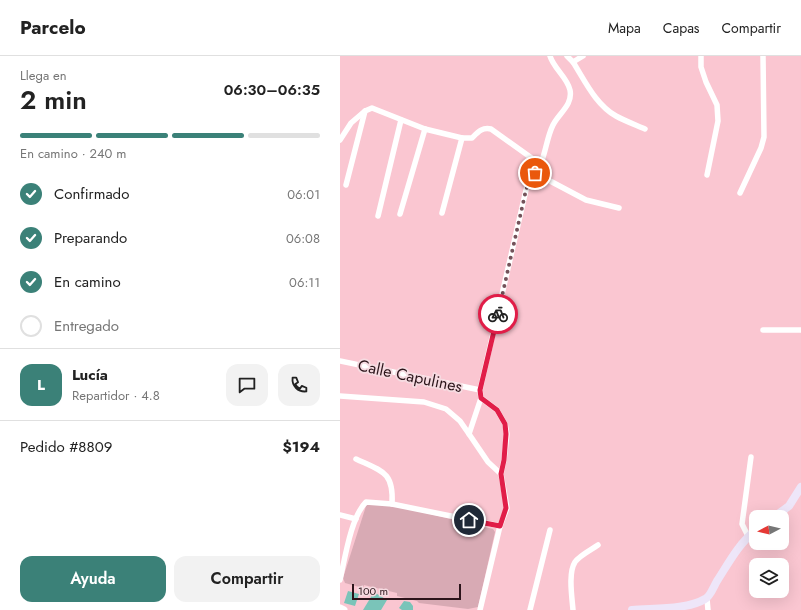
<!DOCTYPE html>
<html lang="es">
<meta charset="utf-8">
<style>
body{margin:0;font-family:Jost,sans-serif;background:#f2f2f2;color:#222;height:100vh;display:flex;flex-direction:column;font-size:15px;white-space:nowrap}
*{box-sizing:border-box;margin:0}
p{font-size:13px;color:#767676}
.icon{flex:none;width:22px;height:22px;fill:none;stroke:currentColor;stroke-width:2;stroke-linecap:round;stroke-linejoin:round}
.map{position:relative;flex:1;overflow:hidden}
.drawer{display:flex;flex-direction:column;background:#fff;width:340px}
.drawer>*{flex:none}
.needle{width:26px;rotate:263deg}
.buttons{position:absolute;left:409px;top:454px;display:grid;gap:8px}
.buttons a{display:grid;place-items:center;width:40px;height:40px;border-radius:8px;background:#fff;box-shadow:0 4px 16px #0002;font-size:20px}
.scale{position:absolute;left:12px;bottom:10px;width:109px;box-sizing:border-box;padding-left:4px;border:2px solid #2b141a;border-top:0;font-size:11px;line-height:14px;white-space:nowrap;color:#2b141a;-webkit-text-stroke:3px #f6dbe1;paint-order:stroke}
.pin{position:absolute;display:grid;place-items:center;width:34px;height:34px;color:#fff;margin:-17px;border:2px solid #fff;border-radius:50%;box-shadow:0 1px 4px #0007}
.courier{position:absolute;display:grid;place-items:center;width:40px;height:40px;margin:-20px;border:3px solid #e11d48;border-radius:50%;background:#fff;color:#222;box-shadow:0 1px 5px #0007}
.summary em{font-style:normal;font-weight:600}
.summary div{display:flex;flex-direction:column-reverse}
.summary{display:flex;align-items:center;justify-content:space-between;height:68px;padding:0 20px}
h1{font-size:26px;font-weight:600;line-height:30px}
.bar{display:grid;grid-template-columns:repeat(4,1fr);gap:6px 4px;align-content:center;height:48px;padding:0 20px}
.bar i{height:5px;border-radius:3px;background:#e0e0e0}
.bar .active{background:#3b8178}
.bar p{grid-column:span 4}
.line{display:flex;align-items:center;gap:10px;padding:0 20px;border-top:1px solid #e0e0e0}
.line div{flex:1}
.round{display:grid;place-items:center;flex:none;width:42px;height:42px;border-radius:12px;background:#f2f2f2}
ol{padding:0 20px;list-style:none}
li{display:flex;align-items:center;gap:12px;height:44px}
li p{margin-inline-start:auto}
li .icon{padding:4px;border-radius:50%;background:#3b8178;color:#fff;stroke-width:4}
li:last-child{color:#767676}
li i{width:22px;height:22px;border:2px solid #e0e0e0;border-radius:50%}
.cta{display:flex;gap:8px;margin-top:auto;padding:8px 20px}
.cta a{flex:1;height:46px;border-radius:12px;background:#3b8178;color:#fff;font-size:16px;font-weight:600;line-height:46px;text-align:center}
.cta a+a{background:#f2f2f2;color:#222}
header{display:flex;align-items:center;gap:24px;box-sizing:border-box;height:56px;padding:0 20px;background:#fff;border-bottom:1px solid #e0e0e0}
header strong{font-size:19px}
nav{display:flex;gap:22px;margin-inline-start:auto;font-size:14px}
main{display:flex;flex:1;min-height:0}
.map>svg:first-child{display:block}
</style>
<header>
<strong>Parcelo</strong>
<nav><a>Mapa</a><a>Capas</a><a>Compartir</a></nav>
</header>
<main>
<section class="drawer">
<div class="summary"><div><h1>2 min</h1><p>Llega en</p></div><em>06:30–06:35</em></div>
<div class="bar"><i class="active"></i><i class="active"></i><i class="active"></i><i></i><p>En camino · 240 m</p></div>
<ol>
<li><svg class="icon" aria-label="check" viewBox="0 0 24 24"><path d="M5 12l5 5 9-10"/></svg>Confirmado<p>06:01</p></li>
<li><svg class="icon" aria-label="check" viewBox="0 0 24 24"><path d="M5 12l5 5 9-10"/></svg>Preparando<p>06:08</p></li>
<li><svg class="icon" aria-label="check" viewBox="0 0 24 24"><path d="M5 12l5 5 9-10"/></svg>En camino<p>06:11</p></li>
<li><i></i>Entregado</li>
</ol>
<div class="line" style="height:72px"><b class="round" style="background:#3b8178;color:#fff">L</b><div><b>Lucía</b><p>Repartidor · 4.8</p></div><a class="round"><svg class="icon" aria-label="chat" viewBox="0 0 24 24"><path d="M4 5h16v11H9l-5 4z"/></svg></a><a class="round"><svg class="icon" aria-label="phone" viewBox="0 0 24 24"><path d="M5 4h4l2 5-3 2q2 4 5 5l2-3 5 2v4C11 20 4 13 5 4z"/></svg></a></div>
<div class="line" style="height:52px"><div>Pedido #8809</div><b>$194</b></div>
<div class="cta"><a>Ayuda</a><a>Compartir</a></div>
</section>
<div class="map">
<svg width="461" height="554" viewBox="0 0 461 554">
<rect width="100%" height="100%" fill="#fac6d1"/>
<polygon fill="#d8aab4" points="31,444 153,473 155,476 138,551 128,553 79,547 77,545 57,540 57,537 24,529 23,532 5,527 3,522 27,447"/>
<g fill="#7ac4b9">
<polygon points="8,535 19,538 15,550 4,547"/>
<polygon points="34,536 47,544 41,554 23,554"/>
<polygon points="64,545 70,546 73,550 73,554 62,554 59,552"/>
</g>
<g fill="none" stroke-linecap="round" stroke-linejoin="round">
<g stroke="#fff" stroke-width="5.5">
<polyline points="227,0 233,6 243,0"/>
<polyline points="361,0 361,11 366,26 377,49 378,65 367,119"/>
<path d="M 233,6 C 245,25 256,49 276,60 C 285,65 296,69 305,73"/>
<polyline points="0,84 11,67 25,55"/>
<polyline points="195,117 246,144 279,152"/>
<path d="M 6,129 L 25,55 L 32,52 L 85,73 L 122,82 L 132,82 C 138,76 142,71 151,73 L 200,108"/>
<polyline points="400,137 421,92 424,81 423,0"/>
<polyline points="102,157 122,82"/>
<polyline points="60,158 85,73"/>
<polyline points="38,160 61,64"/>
<polyline points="423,274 461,274"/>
<polyline points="0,305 140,334"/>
<polyline points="0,340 84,346 106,353 120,365 129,378"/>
<polyline points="141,342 129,378 148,406 161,418"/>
<path d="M 16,403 C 42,415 54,416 52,448"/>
<polyline points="0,459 16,463"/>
<polyline points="408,480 402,468 411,401"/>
<path d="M 0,524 C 5,502 11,461 26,446 L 52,448 L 160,470"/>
<polyline points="367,543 368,554"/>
<path d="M 140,554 L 160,470 L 167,452 L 161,418 L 164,404 L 167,378 L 165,368 L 157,354 L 141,342 L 140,334 L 186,134 C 187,130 188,126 190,122 C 194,117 198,113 201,107 C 206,95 207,81 213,69 C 219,57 233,49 230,34 C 227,21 214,13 210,0"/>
<polyline points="190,554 210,474"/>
<path d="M 233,554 C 232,541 228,517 235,506 C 240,499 251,494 258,489"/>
</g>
<polyline stroke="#fff" stroke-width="7" points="0,552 4,554"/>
<g stroke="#eee6f9" stroke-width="8">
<polyline points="434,461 449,450 461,431"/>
<path d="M 292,554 C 313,552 347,554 365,543 C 370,541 374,530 377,525 C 388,508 399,487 416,474"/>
</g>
</g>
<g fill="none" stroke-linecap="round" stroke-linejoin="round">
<polyline stroke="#73525a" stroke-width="4" stroke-dasharray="0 7.2" points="158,258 186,134 190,123 195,117"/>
<polyline stroke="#e11d48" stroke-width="5" points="129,464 160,470 166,452 161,418 164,404 166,378 165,368 157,354 141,342 140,334 158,258"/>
</g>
<g text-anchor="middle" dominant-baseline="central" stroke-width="3.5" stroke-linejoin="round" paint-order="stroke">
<g font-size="16" fill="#2b141a" stroke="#f6dbe1">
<text transform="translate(70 320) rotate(12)">Calle Capulines</text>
</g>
</g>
</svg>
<div class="buttons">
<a><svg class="needle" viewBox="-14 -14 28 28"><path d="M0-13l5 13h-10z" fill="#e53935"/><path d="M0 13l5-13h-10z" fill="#767676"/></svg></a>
<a><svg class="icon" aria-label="layers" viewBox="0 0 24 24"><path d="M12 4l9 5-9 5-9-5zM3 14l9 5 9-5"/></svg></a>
</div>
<div class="scale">100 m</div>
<div class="pin" style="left:195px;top:117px;background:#ea580c"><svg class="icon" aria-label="bag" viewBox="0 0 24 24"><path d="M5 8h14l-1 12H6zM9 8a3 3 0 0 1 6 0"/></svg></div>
<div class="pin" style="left:129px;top:464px;background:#1f2937"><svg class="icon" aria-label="home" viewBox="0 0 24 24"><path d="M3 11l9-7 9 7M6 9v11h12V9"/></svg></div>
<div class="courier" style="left:158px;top:258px"><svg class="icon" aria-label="bike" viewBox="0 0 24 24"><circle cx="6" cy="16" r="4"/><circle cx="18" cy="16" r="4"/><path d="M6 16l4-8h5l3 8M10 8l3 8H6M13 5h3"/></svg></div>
</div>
</main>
